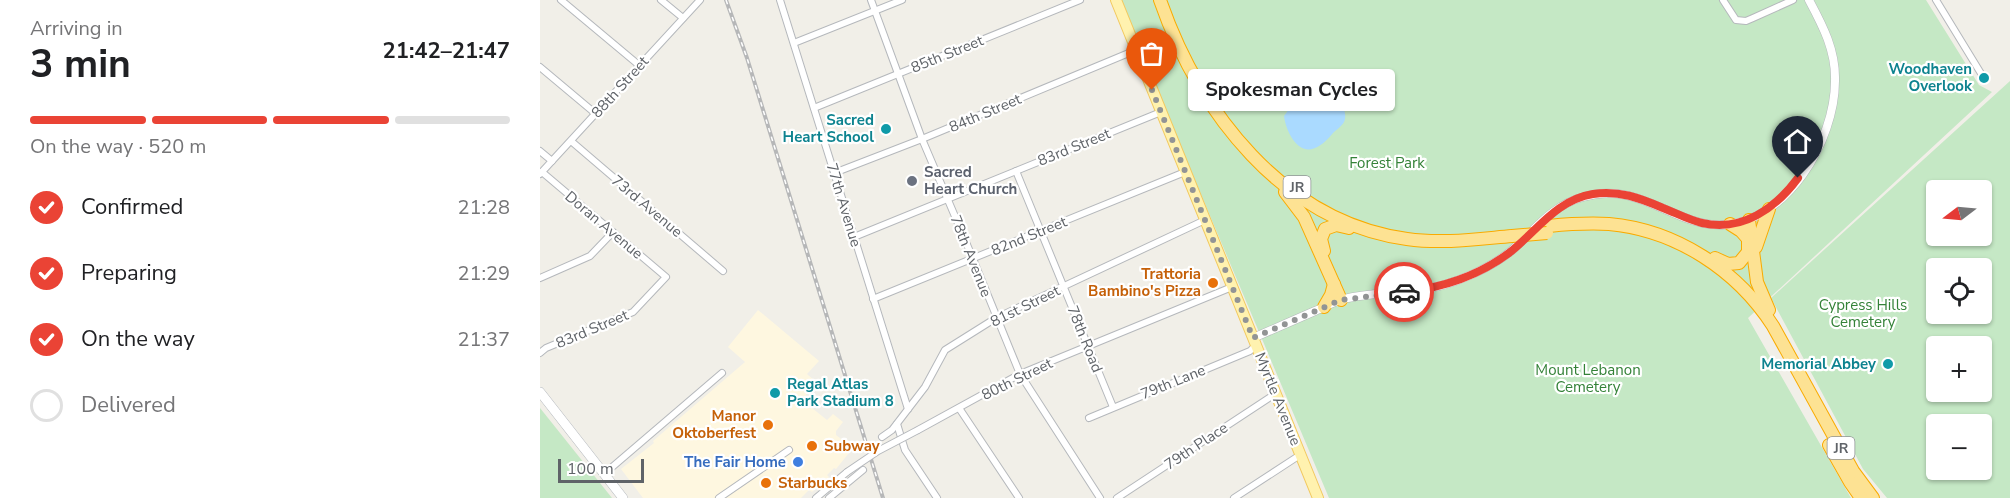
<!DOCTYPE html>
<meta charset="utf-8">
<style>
body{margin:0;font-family:"Nunito Sans",sans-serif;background:#f2f2f2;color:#202124;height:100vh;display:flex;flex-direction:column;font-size:22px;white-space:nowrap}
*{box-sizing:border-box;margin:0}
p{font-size:20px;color:#757577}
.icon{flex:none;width:33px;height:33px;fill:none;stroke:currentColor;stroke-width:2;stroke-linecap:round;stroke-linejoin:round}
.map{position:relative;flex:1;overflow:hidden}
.details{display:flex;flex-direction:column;background:#fff;width:540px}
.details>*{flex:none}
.needle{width:39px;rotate:254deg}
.tools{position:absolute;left:1386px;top:180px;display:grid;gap:12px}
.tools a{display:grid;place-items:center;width:66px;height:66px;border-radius:6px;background:#fff;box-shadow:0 2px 4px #0004;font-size:30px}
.scale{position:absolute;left:18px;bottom:15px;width:86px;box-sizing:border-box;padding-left:6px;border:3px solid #5f6368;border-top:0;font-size:16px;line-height:21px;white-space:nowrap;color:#5f6368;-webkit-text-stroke:4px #fff;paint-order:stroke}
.pin{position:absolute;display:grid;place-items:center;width:51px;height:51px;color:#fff;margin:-62px -26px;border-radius:50% 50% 50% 0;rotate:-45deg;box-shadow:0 0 6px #0007}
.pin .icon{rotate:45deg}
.courier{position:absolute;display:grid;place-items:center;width:60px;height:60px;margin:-30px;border:4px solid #ea4335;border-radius:50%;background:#fff;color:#222;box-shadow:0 2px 8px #0007}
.bubble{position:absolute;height:42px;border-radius:6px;background:#fff;box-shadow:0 2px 4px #0004;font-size:20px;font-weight:700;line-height:42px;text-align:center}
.head em{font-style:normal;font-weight:700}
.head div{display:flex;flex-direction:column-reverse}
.head{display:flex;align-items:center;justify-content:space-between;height:102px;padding:0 30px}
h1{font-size:39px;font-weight:700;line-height:45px}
.bar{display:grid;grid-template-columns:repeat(4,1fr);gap:9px 6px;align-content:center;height:72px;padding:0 30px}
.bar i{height:8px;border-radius:4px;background:#e0e0e0}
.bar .current{background:#ea4335}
.bar p{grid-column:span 4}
ol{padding:0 30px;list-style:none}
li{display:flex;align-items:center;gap:18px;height:66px}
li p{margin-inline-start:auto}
li .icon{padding:6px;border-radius:50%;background:#ea4335;color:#fff;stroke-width:4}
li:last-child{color:#757577}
li i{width:33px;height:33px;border:3px solid #e0e0e0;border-radius:50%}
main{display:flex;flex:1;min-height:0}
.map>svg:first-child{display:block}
</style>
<main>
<section class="details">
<div class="head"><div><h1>3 min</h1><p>Arriving in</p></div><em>21:42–21:47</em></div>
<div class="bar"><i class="current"></i><i class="current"></i><i class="current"></i><i></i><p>On the way · 520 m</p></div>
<ol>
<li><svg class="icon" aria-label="check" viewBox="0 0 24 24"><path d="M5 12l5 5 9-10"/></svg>Confirmed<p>21:28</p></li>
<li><svg class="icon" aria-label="check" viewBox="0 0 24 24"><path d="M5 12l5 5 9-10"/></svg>Preparing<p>21:29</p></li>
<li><svg class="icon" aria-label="check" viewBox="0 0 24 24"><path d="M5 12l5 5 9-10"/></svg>On the way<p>21:37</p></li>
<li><i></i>Delivered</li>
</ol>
</section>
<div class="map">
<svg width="1470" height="498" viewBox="0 0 1470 498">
<rect width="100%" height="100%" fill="#f1efe8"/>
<polygon fill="#fef7e0" points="218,310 279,361 267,374 276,382 262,400 287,420 293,414 303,422 296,431 296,435 313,448 296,469 294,468 287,475 289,477 272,492 269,490 261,498 103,498 81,469 114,443 113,441 205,362 188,347"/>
<g fill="#c5e8c5" fill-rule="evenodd">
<polygon points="579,0 1386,0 1439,85 1452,92 1208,318 1311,498 789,498"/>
<path d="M 1470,81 L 1470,498 L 1347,498 L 1323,469 L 1231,298 ZM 1442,190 L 1442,236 L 1396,236 L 1396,190 ZM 1442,268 L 1442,314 L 1396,314 L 1396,268 ZM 1396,346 L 1442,346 L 1442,392 L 1396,392 ZM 1396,424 L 1442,424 L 1442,470 L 1396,470 Z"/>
<polygon points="0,408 72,498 0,498"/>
</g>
<path fill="#aadaff" d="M 768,95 L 794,95 C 799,101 807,110 805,119 C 804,125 797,129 793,133 C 789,138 784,143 779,146 C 759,159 746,132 744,116 L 755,101 Z"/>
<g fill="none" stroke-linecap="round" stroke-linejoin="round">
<defs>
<g id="minor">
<polyline points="21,0 100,66"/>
<polyline points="121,0 143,18"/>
<polyline points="240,0 368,409"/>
<polyline points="331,0 382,139 431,254 480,374 560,498"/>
<polyline points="1183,0 1196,20 1206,21 1213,18 1253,0"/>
<polyline points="1396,0 1445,80"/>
<polyline points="254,43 362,0"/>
<polyline points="0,67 56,114"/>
<polyline points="274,108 540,0"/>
<polyline points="31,141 183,271"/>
<polyline points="0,151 12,161"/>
<polyline points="476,171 573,407"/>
<polyline points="294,173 382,139 596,50"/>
<polyline points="0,174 160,0"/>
<polyline points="314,237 621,112"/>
<polyline points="0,278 50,256 73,232"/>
<polyline points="333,299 645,172"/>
<polyline points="0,353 6,348 93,312 126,277 2,172"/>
<polyline points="419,408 479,498"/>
<polyline points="549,418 710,351 716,345"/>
<polyline points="357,424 365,450 397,498"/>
<polyline points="378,430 480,374 692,287"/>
<polyline points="342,437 352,430 385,387 405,350 456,318 665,220"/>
<polyline points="64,474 182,373"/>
<polyline points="179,498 249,450"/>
<polyline points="276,498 307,472"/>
<polyline points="289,498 323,470"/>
<polyline points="577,498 735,394"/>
<polyline points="694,498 760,455"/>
</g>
<path id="tertiary" d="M 713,338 C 734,329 754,320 775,311 C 785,307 794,301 804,299 C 826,293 850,294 872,291 C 893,289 913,283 933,274 C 946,268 960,260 971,251 C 994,231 1012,205 1043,197 C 1100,180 1132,226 1182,225 C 1247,223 1295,140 1295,81 C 1296,51 1283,26 1269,0"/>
<polyline id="secondary" points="0,392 83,498"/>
<polyline id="primary" points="576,0 778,498"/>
<g id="motorway">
<path d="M 620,0 C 659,112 743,222 867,239 C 902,244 937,239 972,236"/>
<polyline points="745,192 764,217 801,300"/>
<polyline points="1209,220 1217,282 1229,310"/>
<polyline points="1190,224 1201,231 1208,239"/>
<path d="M 1009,226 C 1029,224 1049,223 1069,224 C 1136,230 1197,270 1233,326 L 1313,471 L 1333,498"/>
<polyline points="1216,247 1229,209"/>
<polyline points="784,251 781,239 785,229 796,225 809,228"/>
<polyline points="1175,258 1188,264 1199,263 1208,252 1208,240"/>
<polyline points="784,307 791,295 794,284"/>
<polyline points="1289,445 1310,482 1321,498"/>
</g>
</defs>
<use href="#minor" stroke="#b5b8bc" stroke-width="8"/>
<use href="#tertiary" stroke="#b5b8bc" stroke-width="9"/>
<use href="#secondary" stroke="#b6babf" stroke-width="10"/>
<use href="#primary" stroke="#f2c960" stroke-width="12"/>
<use href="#motorway" stroke="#f9ab00" stroke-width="14"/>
<use href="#minor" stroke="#fff" stroke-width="6"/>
<use href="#tertiary" stroke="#fff" stroke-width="8"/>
<use href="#secondary" stroke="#fff" stroke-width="9"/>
<use href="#primary" stroke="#fff2af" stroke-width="10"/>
<use href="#motorway" stroke="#fde293" stroke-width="12"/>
<defs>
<polyline id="rail" points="186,0 207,58 343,498"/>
</defs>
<use href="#rail" stroke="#b6b7b8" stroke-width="4"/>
<use href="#rail" stroke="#fff" stroke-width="1.5" stroke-dasharray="4.5" stroke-linecap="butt"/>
<defs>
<polyline id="minor-bridge" points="307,472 338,451 378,430"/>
<polyline id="motorway-bridge" points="972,236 1007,233"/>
</defs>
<use href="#minor-bridge" stroke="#b5b8bc" stroke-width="8" stroke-linecap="butt"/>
<use href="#motorway-bridge" stroke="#f9ab00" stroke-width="14" stroke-linecap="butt"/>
<use href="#minor-bridge" stroke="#fff" stroke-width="6"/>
<use href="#motorway-bridge" stroke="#fde293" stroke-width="12"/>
</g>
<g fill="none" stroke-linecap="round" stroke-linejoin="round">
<polyline stroke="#929495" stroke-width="6" stroke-dasharray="0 10.8" points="612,90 713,338 801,300 864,292"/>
<path stroke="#ea4335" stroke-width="8" d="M 864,292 C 901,288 938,276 969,253 C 997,231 1016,200 1053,194 C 1079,190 1100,198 1123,208 C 1136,213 1149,220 1162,223 C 1202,232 1235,209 1258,178"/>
</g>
<g fill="#0f9aa8" stroke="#fff" stroke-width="2">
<circle cx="1444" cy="78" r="6"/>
<circle cx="346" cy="129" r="6"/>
<circle cx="1348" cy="364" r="6"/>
<circle cx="235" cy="393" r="6"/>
</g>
<circle fill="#6b7280" stroke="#fff" stroke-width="2" cx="372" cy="181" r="6"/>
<g fill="#e8710a" stroke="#fff" stroke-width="2">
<circle cx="673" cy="283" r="6"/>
<circle cx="228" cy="425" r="6"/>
<circle cx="272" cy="446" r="6"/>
<circle cx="226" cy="483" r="6"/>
</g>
<circle fill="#3f7fe0" stroke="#fff" stroke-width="2" cx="258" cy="462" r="6"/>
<g text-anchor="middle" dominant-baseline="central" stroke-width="4.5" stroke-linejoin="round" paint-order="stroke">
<g fill="#fff" stroke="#8f9295" stroke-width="1.5">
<rect x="743.5" y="176" width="27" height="22" rx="4.5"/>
<rect x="1287.5" y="437" width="27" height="22" rx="4.5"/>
</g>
<g font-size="14" font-weight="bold" fill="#5f6368">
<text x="757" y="187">JR</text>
<text x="1301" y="448">JR</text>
</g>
<g font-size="15" fill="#5f6368" stroke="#fff">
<text transform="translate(407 54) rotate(-22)">85th Street</text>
<text transform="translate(80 87) rotate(-48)">88th Street</text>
<text transform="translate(445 113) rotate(-23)">84th Street</text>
<text transform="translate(534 147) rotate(-22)">83rd Street</text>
<text transform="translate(304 205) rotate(73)">77th Avenue</text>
<text transform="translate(107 206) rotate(40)">73rd Avenue</text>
<text transform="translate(64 225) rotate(40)">Doran Avenue</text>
<text transform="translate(489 236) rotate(-22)">82nd Street</text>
<text transform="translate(431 256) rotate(68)">78th Avenue</text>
<text transform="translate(485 306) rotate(-26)">81st Street</text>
<text transform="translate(52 329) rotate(-23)">83rd Street</text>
<text transform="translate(545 339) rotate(68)">78th Road</text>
<text transform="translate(477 379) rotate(-26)">80th Street</text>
<text transform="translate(633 382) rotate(-22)">79th Lane</text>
<text transform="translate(738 399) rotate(68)">Myrtle Avenue</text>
<text transform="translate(656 446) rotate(-34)">79th Place</text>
</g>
<g font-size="15" font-weight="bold" fill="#0d838f" stroke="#fff" text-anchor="end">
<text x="1432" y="69">Woodhaven<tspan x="1432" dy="17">Overlook</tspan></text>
<text x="334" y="120">Sacred<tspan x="334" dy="17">Heart School</tspan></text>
<text x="1336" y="364">Memorial Abbey</text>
<text x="247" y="384" text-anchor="start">Regal Atlas<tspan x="247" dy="17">Park Stadium 8</tspan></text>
</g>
<g font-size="15" fill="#348238" stroke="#fff">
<text x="847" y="163">Forest Park</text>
<text x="1323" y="305">Cypress Hills<tspan x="1323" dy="17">Cemetery</tspan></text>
<text x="1048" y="370">Mount Lebanon<tspan x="1048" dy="17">Cemetery</tspan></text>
</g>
<g font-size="15" font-weight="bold" fill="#5b616d" stroke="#fff" text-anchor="start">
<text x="384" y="172">Sacred<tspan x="384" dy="17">Heart Church</tspan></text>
</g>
<g font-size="15" font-weight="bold" fill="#c56008" stroke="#fff" text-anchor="end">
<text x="661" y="274">Trattoria<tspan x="661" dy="17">Bambino's Pizza</tspan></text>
<text x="216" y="416">Manor<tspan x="216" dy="17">Oktoberfest</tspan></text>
<text x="284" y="446" text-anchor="start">Subway</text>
<text x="238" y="483" text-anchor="start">Starbucks</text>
</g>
<g font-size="15" font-weight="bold" fill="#366cbe" stroke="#fff" text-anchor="end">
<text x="246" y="462">The Fair Home</text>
</g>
</g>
</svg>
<div class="tools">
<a><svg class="needle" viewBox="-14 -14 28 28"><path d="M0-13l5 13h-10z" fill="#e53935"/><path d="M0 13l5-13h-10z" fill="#757577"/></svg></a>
<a><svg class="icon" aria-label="locate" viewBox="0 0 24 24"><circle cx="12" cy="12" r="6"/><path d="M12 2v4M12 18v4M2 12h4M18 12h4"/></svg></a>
<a>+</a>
<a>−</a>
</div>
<div class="scale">100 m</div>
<div class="pin" style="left:612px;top:90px;background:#ea580c"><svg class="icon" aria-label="bag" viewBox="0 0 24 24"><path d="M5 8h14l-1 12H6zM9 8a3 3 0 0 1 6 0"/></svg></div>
<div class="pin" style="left:1258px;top:178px;background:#1f2937"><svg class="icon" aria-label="home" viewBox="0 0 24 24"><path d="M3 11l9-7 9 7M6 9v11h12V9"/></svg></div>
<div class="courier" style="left:864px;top:292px"><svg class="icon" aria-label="car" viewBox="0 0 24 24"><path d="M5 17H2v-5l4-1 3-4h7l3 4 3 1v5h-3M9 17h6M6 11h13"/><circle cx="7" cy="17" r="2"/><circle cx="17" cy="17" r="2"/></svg></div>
<div class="bubble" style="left:648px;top:69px;width:207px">Spokesman Cycles</div>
</div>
</main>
